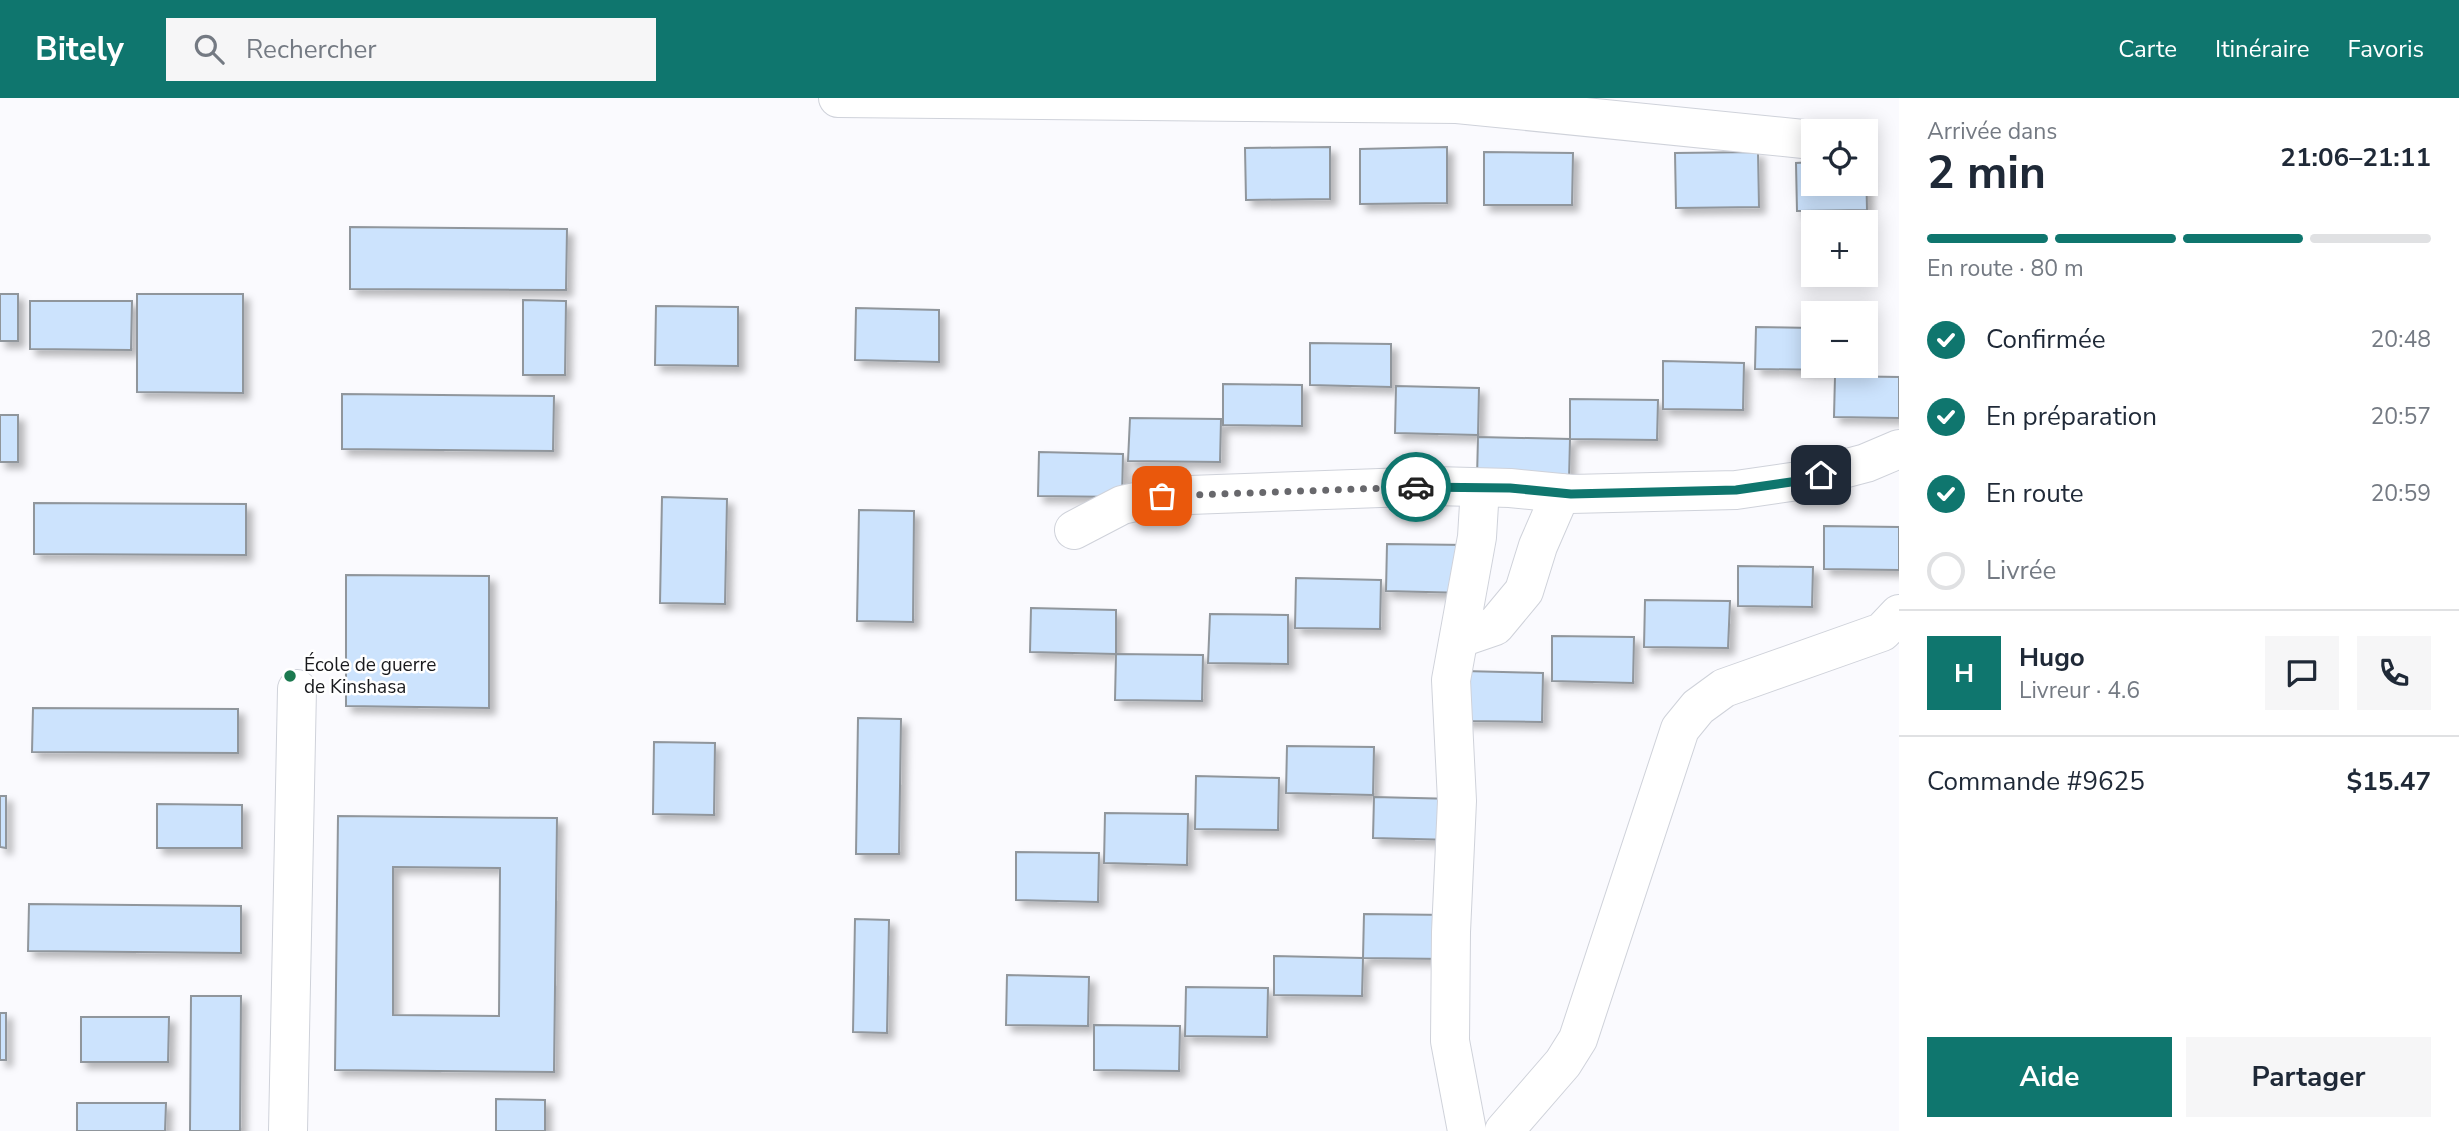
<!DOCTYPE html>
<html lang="fr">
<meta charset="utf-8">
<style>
body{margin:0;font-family:"Nunito Sans",sans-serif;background:#f6f6f7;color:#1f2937;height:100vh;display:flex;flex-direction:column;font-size:26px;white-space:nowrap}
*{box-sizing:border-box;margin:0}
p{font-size:23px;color:#747a83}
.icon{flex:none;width:38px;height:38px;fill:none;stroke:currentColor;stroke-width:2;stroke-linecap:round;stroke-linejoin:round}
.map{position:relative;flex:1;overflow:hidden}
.sheet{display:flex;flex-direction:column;background:#fff;width:560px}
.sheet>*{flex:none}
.buttons{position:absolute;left:1801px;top:21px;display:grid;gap:14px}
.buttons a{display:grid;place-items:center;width:77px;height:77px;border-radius:0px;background:#fff;box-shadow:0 4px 18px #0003;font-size:35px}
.pin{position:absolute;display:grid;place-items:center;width:60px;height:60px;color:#fff;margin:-30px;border-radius:14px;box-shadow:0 4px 10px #0006}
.courier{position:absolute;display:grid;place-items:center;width:70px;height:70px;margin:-35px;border:5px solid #0f766e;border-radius:50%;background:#fff;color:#222;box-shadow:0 2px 9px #0007}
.headline em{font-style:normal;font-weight:700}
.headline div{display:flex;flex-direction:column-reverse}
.headline{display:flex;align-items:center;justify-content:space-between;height:119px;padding:0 28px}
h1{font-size:46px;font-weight:700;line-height:52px}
.bar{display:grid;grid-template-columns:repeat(4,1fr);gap:10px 7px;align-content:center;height:84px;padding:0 28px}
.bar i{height:9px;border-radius:5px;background:#e0e1e3}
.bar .current{background:#0f766e}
.bar p{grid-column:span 4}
.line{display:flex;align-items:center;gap:18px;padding:0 28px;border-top:2px solid #e0e1e3}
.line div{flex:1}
.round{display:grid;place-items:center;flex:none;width:74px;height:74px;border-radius:0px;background:#f6f6f7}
ol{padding:0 28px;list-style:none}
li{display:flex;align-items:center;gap:21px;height:77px}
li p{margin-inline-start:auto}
li .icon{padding:7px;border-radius:50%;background:#0f766e;color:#fff;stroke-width:4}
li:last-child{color:#747a83}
li i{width:38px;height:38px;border:4px solid #e0e1e3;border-radius:50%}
.button{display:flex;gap:14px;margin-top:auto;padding:14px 28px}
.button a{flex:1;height:80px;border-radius:0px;background:#0f766e;color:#fff;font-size:28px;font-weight:700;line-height:80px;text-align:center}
.button a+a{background:#f6f6f7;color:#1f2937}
header{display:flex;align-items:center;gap:42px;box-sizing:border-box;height:98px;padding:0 35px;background:#0f766e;color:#fff}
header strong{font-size:33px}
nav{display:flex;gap:38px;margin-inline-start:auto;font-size:24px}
.search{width:490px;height:63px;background:#f6f6f7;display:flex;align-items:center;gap:18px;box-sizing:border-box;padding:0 24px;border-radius:0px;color:#747a83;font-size:26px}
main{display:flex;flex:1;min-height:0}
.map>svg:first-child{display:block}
</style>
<header>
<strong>Bitely</strong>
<div class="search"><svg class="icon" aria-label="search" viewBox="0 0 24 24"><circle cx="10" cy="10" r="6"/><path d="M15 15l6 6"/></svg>Rechercher</div>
<nav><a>Carte</a><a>Itinéraire</a><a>Favoris</a></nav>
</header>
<main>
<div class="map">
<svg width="1899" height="1033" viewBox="0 0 1899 1033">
<defs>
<filter id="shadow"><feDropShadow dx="6" dy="6" stdDeviation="3.5" flood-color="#0004"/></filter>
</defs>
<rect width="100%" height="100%" fill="#fafafe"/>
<g fill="#cce3fd" stroke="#90969c" stroke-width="2" fill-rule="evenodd" filter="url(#shadow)">
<polygon points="1330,49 1330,101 1246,102 1245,50"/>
<polygon points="1447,49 1447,105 1360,106 1360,51"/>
<polygon points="1484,54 1573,55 1572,107 1484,107"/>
<polygon points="1758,54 1759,109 1676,110 1675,55"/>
<polygon points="1813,64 1813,86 1866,86 1866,64 1867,112 1797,113 1796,65"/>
<polygon points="350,129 567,131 566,192 350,191"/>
<rect x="0" y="196" width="18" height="47"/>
<polygon points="137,196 243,196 243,295 137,294"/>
<polygon points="523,202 566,203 565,277 523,277"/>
<polygon points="30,203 132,203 131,252 30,251"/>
<polygon points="656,208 738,209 738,268 655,267"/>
<polygon points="856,210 939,212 939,264 855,262"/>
<polygon points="1756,229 1813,230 1813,268 1837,268 1837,272 1755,271"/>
<polygon points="1310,245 1391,246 1391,289 1310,287"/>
<polygon points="1663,263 1744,265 1743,312 1663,311"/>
<polygon points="1835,278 1899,279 1899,320 1834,319"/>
<polygon points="1223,286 1302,287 1302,328 1223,327"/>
<polygon points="1396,288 1479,290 1478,337 1395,335"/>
<polygon points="342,296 554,298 553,353 342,351"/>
<polygon points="1570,301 1658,302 1657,342 1570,341"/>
<rect x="0" y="317" width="18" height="47"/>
<polygon points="1130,320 1221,321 1220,364 1128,363"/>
<polygon points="1478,339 1570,341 1569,382 1477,380"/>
<polygon points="1039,354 1123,356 1122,399 1038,398"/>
<polygon points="662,399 727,401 725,506 660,505"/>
<polygon points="34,405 246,406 246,457 34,456"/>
<polygon points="859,412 914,413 913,524 857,523"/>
<polygon points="1824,428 1899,429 1899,472 1824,471"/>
<polygon points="1387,446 1467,447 1467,495 1386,493"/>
<polygon points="1738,468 1813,469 1812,509 1738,508"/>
<polygon points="346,477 489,478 489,610 346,608"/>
<polygon points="1296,480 1381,482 1380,531 1295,530"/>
<polygon points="1645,502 1730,503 1728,550 1644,549"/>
<polygon points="1031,510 1116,512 1116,556 1030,554"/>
<polygon points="1210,516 1288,517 1288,566 1208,565"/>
<polygon points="1552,538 1634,539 1633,585 1552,583"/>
<polygon points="1116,556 1203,557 1202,603 1115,602"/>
<polygon points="1464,573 1543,575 1542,624 1463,623"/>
<polygon points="33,610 238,611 238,655 32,654"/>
<polygon points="858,620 901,621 899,756 856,756"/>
<polygon points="654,644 715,645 714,717 653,716"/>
<polygon points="1287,648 1374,649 1373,697 1286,695"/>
<polygon points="1196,678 1279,680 1278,732 1195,731"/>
<polygon points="0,698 6,698 6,750 0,749"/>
<polygon points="1374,699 1456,701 1455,742 1373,740"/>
<polygon points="157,706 242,707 242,750 157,750"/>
<polygon points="1105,715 1188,716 1187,767 1104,765"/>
<path d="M 338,718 L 557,720 L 554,974 L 335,972 ZM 393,769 L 500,770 L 499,918 L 393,917 Z"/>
<polygon points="1016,754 1099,755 1098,804 1016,802"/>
<polygon points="29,806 241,808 241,855 28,853"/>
<polygon points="1364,816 1448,817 1447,861 1363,860"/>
<polygon points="855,821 889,822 887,935 853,934"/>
<polygon points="1274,858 1363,860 1362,898 1274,897"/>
<polygon points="1007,877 1089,879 1088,928 1006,927"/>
<polygon points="1186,889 1268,890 1267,939 1185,938"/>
<polygon points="191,898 241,898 240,1033 190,1033"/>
<rect x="0" y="915" width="6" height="47"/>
<polygon points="81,919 169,919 168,964 81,964"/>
<polygon points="1094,927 1180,928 1179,973 1094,972"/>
<polygon points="496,1001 545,1002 545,1033 496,1033"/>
<polygon points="77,1005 166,1005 165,1033 77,1033"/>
</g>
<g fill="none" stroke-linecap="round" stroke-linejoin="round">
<defs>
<g id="minor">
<polyline points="838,0 1457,6 1813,42"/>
<polyline points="1074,432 1122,407 1162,398 1435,388 1510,390 1571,396 1736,392 1798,383 1866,365 1899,351"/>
<polyline points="1460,540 1495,528 1524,493 1538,448 1561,395"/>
<polyline points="288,1033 297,591"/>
<polyline points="1467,1033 1450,943 1451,834 1457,703 1451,582 1477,439 1480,390"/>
<polyline points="1504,1033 1563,965 1578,941 1680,631 1698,609 1724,590 1882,534 1899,516"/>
</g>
</defs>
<use href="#minor" stroke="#cfd2da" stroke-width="40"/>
<use href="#minor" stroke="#fff" stroke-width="38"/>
</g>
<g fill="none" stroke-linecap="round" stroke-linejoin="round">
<polyline stroke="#68686c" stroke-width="7" stroke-dasharray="0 12.6" points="1162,398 1416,389"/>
<polyline stroke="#0f766e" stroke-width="9" points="1416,389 1510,390 1571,396 1736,392 1798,383 1821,377"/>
</g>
<circle fill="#1b794f" stroke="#fff" stroke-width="2.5" cx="290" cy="578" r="7"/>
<g text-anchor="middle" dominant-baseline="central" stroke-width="5" stroke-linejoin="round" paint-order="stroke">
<g font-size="19" fill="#191a1d" stroke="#fff" text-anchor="start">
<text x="304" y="567">École de guerre<tspan x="304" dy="22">de Kinshasa</tspan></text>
</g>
</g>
</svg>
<div class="buttons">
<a><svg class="icon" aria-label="locate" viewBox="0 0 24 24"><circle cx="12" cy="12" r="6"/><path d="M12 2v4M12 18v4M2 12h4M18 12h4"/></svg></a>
<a>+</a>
<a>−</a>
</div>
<div class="pin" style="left:1162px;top:398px;background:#ea580c"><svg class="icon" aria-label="bag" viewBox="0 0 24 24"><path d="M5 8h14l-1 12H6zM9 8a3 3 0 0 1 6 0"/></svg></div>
<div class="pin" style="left:1821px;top:377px;background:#1f2937"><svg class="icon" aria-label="home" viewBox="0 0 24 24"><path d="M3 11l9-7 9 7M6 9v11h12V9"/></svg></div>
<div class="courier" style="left:1416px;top:389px"><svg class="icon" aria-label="car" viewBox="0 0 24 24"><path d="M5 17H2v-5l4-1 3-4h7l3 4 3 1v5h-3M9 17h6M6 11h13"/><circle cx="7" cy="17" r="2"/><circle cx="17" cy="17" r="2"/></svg></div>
</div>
<section class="sheet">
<div class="headline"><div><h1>2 min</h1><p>Arrivée dans</p></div><em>21:06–21:11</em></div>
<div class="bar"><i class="current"></i><i class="current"></i><i class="current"></i><i></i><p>En route · 80 m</p></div>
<ol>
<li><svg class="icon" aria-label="check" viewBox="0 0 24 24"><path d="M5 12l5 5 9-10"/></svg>Confirmée<p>20:48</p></li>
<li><svg class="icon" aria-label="check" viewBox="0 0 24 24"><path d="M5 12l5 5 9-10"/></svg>En préparation<p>20:57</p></li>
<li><svg class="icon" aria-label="check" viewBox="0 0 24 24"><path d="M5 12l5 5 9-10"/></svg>En route<p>20:59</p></li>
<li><i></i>Livrée</li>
</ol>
<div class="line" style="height:126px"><b class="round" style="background:#0f766e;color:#fff">H</b><div><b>Hugo</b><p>Livreur · 4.6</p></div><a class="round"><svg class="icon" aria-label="chat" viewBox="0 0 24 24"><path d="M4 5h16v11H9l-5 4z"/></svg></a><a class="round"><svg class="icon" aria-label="phone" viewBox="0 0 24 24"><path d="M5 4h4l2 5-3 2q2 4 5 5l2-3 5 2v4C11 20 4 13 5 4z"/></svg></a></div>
<div class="line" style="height:91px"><div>Commande #9625</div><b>$15.47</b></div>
<div class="button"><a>Aide</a><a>Partager</a></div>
</section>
</main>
